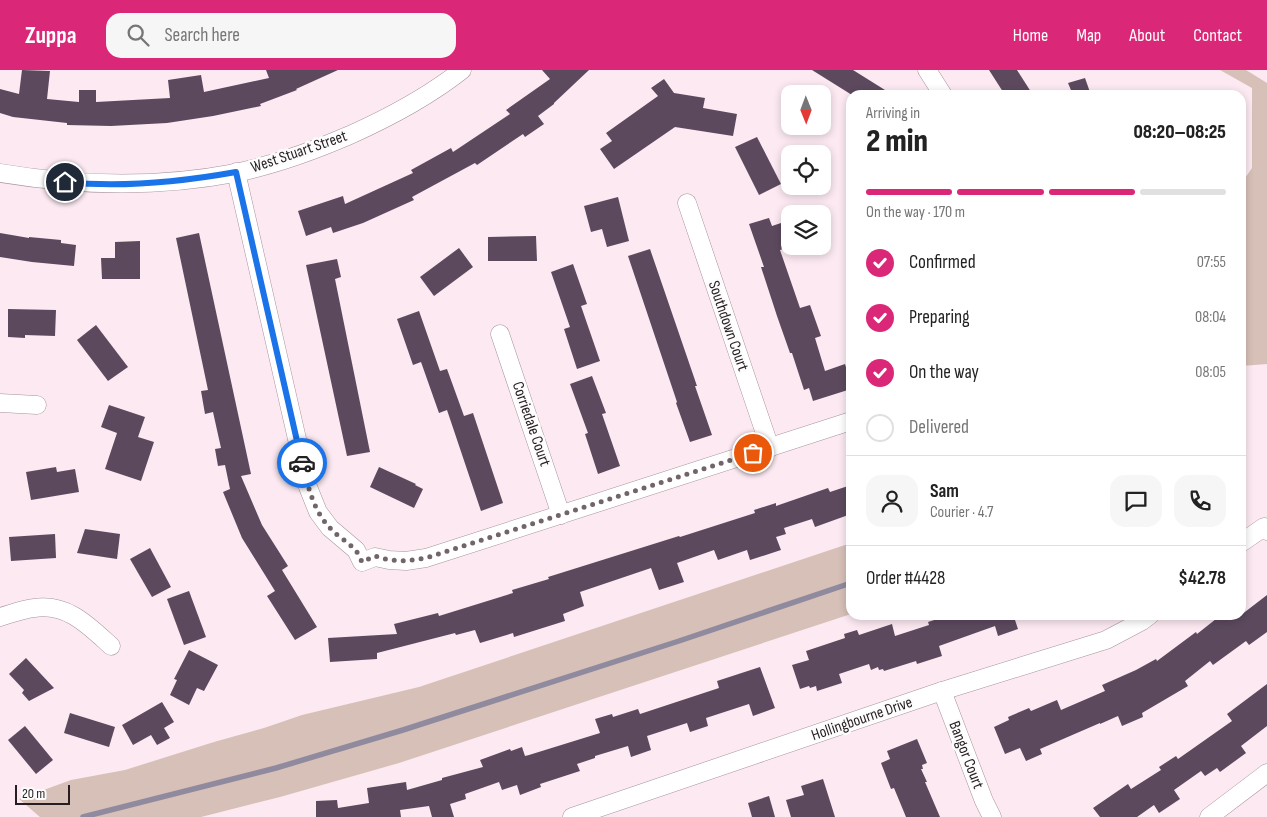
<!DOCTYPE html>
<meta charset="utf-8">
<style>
body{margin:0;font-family:"Sofia Sans Condensed",sans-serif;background:#f6f6f6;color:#222;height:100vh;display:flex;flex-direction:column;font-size:19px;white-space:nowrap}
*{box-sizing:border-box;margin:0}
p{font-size:16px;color:#767676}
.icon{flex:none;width:28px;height:28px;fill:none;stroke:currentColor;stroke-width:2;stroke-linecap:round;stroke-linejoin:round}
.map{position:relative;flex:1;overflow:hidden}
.side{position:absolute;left:846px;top:20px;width:400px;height:530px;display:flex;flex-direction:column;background:#fff;border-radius:15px;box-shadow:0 2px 8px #0003}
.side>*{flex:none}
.needle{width:32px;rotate:179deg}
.fabs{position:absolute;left:781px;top:15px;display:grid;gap:10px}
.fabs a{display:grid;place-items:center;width:50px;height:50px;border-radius:10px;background:#fff;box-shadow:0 2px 8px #0003;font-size:25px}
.scale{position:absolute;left:15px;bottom:12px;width:55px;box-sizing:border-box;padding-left:5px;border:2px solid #261e22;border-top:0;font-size:14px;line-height:18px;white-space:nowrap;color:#261e22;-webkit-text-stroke:4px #fcfcfc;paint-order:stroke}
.pin{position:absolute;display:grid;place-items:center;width:42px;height:42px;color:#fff;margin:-21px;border:2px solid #fff;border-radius:50%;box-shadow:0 1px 5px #0007}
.courier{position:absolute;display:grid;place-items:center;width:50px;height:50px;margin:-25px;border:4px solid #1a73e8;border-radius:50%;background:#fff;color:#222;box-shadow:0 1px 6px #0007}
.headline em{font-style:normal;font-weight:800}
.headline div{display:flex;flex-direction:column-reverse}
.headline{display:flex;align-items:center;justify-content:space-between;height:85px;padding:0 20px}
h1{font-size:32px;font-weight:800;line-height:38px}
.bar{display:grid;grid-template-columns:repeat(4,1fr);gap:8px 5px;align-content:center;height:60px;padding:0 20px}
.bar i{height:6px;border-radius:4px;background:#e0e0e0}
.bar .selected{background:#db2777}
.bar p{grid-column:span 4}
.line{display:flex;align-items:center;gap:12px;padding:0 20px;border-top:1px solid #e0e0e0}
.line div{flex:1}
.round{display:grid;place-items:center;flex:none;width:52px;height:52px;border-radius:15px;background:#f6f6f6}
ol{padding:0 20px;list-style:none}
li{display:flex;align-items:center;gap:15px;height:55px}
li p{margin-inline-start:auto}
li .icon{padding:5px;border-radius:50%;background:#db2777;color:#fff;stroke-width:4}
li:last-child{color:#767676}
li i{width:28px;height:28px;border:2px solid #e0e0e0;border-radius:50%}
header{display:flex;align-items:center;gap:30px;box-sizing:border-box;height:70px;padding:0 25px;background:#db2777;color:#fff}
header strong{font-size:24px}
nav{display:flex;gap:28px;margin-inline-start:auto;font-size:18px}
.search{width:350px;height:45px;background:#f6f6f6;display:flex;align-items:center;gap:12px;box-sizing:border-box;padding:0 18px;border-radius:15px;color:#767676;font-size:19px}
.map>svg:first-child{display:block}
</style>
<header>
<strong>Zuppa</strong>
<div class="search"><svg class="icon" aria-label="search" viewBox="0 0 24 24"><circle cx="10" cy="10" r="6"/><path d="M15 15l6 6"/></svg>Search here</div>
<nav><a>Home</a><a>Map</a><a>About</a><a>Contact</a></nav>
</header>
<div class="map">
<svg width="1267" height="747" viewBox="0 0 1267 747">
<rect width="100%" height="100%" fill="#fce9f2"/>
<g fill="#d7c0b8">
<polygon points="1220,0 1246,0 1267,13 1267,294 1241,296 1241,114 1252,98 1252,18"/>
<polygon points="851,473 851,544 399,693 280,727 201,747 40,747 19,729 71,710 125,700 214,672 264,658 302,645 419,617"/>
</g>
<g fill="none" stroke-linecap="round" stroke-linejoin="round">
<polyline stroke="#908a9f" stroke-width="5.5" points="83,747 276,698 403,660 679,571 851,513"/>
</g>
<g fill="#5c495e">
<polygon points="22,0 50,1 47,29 79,32 79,20 96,20 96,32 170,28 168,10 201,5 204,22 269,8 266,0 338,0 296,19 297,20 260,34 261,36 213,46 167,53 111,56 67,55 67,53 13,47 0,43 0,19 19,24"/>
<polygon points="542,0 589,0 554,33 554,34 538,46 544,54 525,67 523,64 477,95 475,93 412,127 414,130 363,153 333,163 331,157 306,166 298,141 343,126 345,134 413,103 411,100 451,78 453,82 510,44 506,40 550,9"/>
<polygon points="812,0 853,0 893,25 852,25"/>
<polygon points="989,0 1017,0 1033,25 1005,25"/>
<polygon points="1085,8 1091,25 1073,25 1068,13"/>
<polygon points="664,9 674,23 705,28 703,38 737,44 733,66 675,57 614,99 600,79 612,71 606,63 658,26 651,18"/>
<polygon points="757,67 781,114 759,125 735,77"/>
<polygon points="618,127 629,171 607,177 602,159 591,162 584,136"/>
<polygon points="769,148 772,156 790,150 790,177 780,180 800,238 810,235 821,266 815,268 825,301 845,294 851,314 851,319 813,331 809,318 804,320 792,283 790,283 777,246 761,197 764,197 749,154"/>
<polygon points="0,163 29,168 29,167 61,170 61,173 76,175 74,196 32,192 0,187"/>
<polygon points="199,163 251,404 241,406 262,455 288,496 282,500 317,557 295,570 267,526 275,521 242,468 223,422 230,419 225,395 218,396 215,379 221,378 213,342 205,344 201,321 208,320 176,168"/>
<polygon points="536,166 537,191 488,191 488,167"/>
<polygon points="140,171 140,209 102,209 101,188 115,188 115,172"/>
<polygon points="459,178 473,197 434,226 420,207"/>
<polygon points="650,179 697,316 695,316 712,365 690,372 676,333 677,332 628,186"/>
<polygon points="337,189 341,207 335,209 370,382 347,386 306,195"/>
<polygon points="573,194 587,234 581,236 600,291 577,299 564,259 570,257 551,202"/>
<polygon points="8,239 56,240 55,266 25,265 25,268 8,267"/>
<polygon points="419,241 440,301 447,299 464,346 473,343 503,433 481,441 447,340 439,343 421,292 413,295 397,249"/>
<polygon points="96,255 128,297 108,311 77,270"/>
<polygon points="592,306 606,343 602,344 620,396 598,404 585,364 588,363 570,314"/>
<polygon points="109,335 145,347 138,367 154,372 141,411 105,399 117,363 101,357"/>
<polygon points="56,397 57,402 75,399 79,422 31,430 26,402"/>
<polygon points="379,397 416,414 415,415 423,419 414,438 370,417"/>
<polygon points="851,415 851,444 815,457 812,449 784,458 786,464 776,467 781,480 750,490 747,480 718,490 714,480 677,493 684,512 659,520 651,498 580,522 584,536 563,544 565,551 514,567 513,563 480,573 475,560 456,565 455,563 377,583 377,589 330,592 328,568 397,564 394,554 438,543 439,546 513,523 512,520 549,509 548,507 679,466 680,467 755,443 754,440 776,433 776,436 828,418 830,422"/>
<polygon points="85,459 120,464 117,489 77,483"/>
<polygon points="55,464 56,488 11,491 9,467"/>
<polygon points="150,478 171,517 152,527 130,489"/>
<polygon points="189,521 206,567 184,575 167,529"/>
<polygon points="1267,525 1267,562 1249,575 1246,571 1213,595 1210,591 1185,611 1188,616 1142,643 1143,647 1122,656 1118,646 1100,654 1100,653 1040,679 1042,684 1026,691 1020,678 1005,684 994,657 1009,650 1008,647 1029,638 1031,641 1057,630 1061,640 1105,621 1102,615 1136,600 1156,589 1157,591 1196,562 1197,564 1221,545 1241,545"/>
<polygon points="950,545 1021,545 1021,548 1015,550 1018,559 998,566 995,556 939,576 942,586 917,594 916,591 884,601 883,599 879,600 878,597 871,600 869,594 839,604 842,613 817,621 816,616 810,618 809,616 800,619 792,595 809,590 806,581 845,568 844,564 857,560 859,565 892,554 895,566 929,555 928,552"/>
<polygon points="189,580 218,595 204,621 197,618 189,635 170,625 177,610 174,609"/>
<polygon points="26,588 54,618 29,631 22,623 24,620 9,604"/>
<polygon points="760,597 775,638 753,646 749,634 706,648 708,656 690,662 687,653 647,666 651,680 631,687 628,676 595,686 595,688 577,694 580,701 540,714 541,717 520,725 517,715 502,720 499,712 465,724 466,729 450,734 454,747 432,747 429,736 400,740 401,747 316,747 316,731 337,730 338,738 369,733 367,718 406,712 407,720 442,710 442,708 483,697 480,690 510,679 511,681 522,677 525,686 529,685 600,663 595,649 612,644 613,647 638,639 640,644 719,618 717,611"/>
<polygon points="1267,614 1267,656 1241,676 1246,683 1220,702 1217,698 1205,706 1201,701 1174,720 1180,729 1159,743 1154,735 1137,747 1100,747 1093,738 1128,714 1131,719 1161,700 1159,697 1176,686 1178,689 1232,651 1227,644"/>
<polygon points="162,632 174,652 164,658 170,668 157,675 151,665 133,675 122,655"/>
<polygon points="70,643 115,657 109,677 64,663"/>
<polygon points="25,656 53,690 36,704 8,670"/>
<polygon points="917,669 927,693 922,695 923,699 921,699 927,712 925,712 940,747 906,747 894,718 891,719 881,693 890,689 887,681"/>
<polygon points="823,709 835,747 791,747 786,730 804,725 801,716"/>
<polygon points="769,726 775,747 752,747 748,733"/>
</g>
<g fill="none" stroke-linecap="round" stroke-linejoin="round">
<defs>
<g id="minor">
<polyline points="927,0 943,25"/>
<polyline points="236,102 308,417 318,442 330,458 356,480 362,492 375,487 389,490 406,491 426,488 851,351"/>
<path d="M 0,103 C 78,116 157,118 235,103 C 274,95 313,81 350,65 C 388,48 429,26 462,0"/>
<polyline points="687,133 770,378"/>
<polyline points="500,264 561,445"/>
<polyline points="0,333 37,335"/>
<polyline points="1241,473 1264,457 1267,461"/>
<path d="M 0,547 C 11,544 23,539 34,538 C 67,533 88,555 111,576"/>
<polyline points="942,621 984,731 992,747"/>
<polyline points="572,747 942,621 1106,570 1142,551 1150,545"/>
<polyline points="1209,747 1267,703"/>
</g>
</defs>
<use href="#minor" stroke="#a8939d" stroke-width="19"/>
<use href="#minor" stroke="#fff" stroke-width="18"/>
</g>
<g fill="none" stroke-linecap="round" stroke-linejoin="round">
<path stroke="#71656b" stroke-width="5" stroke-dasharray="0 9" d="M 302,393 C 308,416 313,440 330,458 C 337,466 347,471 354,479 C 358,482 360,488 362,492 L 375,486 L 389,490 L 406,491 L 426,488 L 753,383"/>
<path stroke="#1a73e8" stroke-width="6" d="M 65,112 C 122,118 180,112 236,102 L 302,393"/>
</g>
<g text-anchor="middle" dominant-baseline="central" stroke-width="5" stroke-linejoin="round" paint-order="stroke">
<g font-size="16" fill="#261e22" stroke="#fcfcfc">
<text transform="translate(299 82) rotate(-19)">West Stuart Street</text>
<text transform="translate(728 256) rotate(71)">Southdown Court</text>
<text transform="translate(531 354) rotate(71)">Corriedale Court</text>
<text transform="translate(862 649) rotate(-19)">Hollingbourne Drive</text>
<text transform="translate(966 685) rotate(69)">Bangor Court</text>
</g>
</g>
</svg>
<div class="fabs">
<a><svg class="needle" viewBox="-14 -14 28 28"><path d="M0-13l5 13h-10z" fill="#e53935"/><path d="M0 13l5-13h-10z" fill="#767676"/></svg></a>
<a><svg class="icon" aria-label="locate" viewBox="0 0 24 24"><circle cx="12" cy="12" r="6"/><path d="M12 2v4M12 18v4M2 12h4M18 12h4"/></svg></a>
<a><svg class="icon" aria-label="layers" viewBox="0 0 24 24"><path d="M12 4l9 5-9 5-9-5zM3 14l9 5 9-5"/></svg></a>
</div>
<div class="scale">20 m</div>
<div class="pin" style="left:753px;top:383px;background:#ea580c"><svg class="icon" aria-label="bag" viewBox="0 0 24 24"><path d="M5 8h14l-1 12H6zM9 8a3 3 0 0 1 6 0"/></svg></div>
<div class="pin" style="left:65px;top:112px;background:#1f2937"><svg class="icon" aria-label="home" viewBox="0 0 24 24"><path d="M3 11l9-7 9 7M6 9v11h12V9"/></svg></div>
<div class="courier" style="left:302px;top:393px"><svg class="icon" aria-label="car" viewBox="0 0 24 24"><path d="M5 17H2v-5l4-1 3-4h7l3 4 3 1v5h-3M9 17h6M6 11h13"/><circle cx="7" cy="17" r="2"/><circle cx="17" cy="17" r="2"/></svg></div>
<section class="side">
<div class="headline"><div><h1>2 min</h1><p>Arriving in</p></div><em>08:20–08:25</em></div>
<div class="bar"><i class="selected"></i><i class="selected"></i><i class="selected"></i><i></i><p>On the way · 170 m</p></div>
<ol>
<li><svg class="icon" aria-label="check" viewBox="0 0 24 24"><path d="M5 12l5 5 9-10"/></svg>Confirmed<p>07:55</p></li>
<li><svg class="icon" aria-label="check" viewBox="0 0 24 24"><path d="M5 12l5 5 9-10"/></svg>Preparing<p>08:04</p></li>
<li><svg class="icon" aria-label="check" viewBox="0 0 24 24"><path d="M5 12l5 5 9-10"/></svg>On the way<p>08:05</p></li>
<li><i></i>Delivered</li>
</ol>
<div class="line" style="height:90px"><a class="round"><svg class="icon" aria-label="person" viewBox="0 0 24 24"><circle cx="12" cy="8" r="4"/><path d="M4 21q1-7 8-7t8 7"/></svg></a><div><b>Sam</b><p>Courier · 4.7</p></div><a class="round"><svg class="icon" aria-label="chat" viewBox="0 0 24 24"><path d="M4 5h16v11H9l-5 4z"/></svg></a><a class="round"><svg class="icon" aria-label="phone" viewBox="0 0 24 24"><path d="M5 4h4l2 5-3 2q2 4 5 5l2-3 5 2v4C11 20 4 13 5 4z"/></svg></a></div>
<div class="line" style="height:65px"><div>Order #4428</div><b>$42.78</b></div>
</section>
</div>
